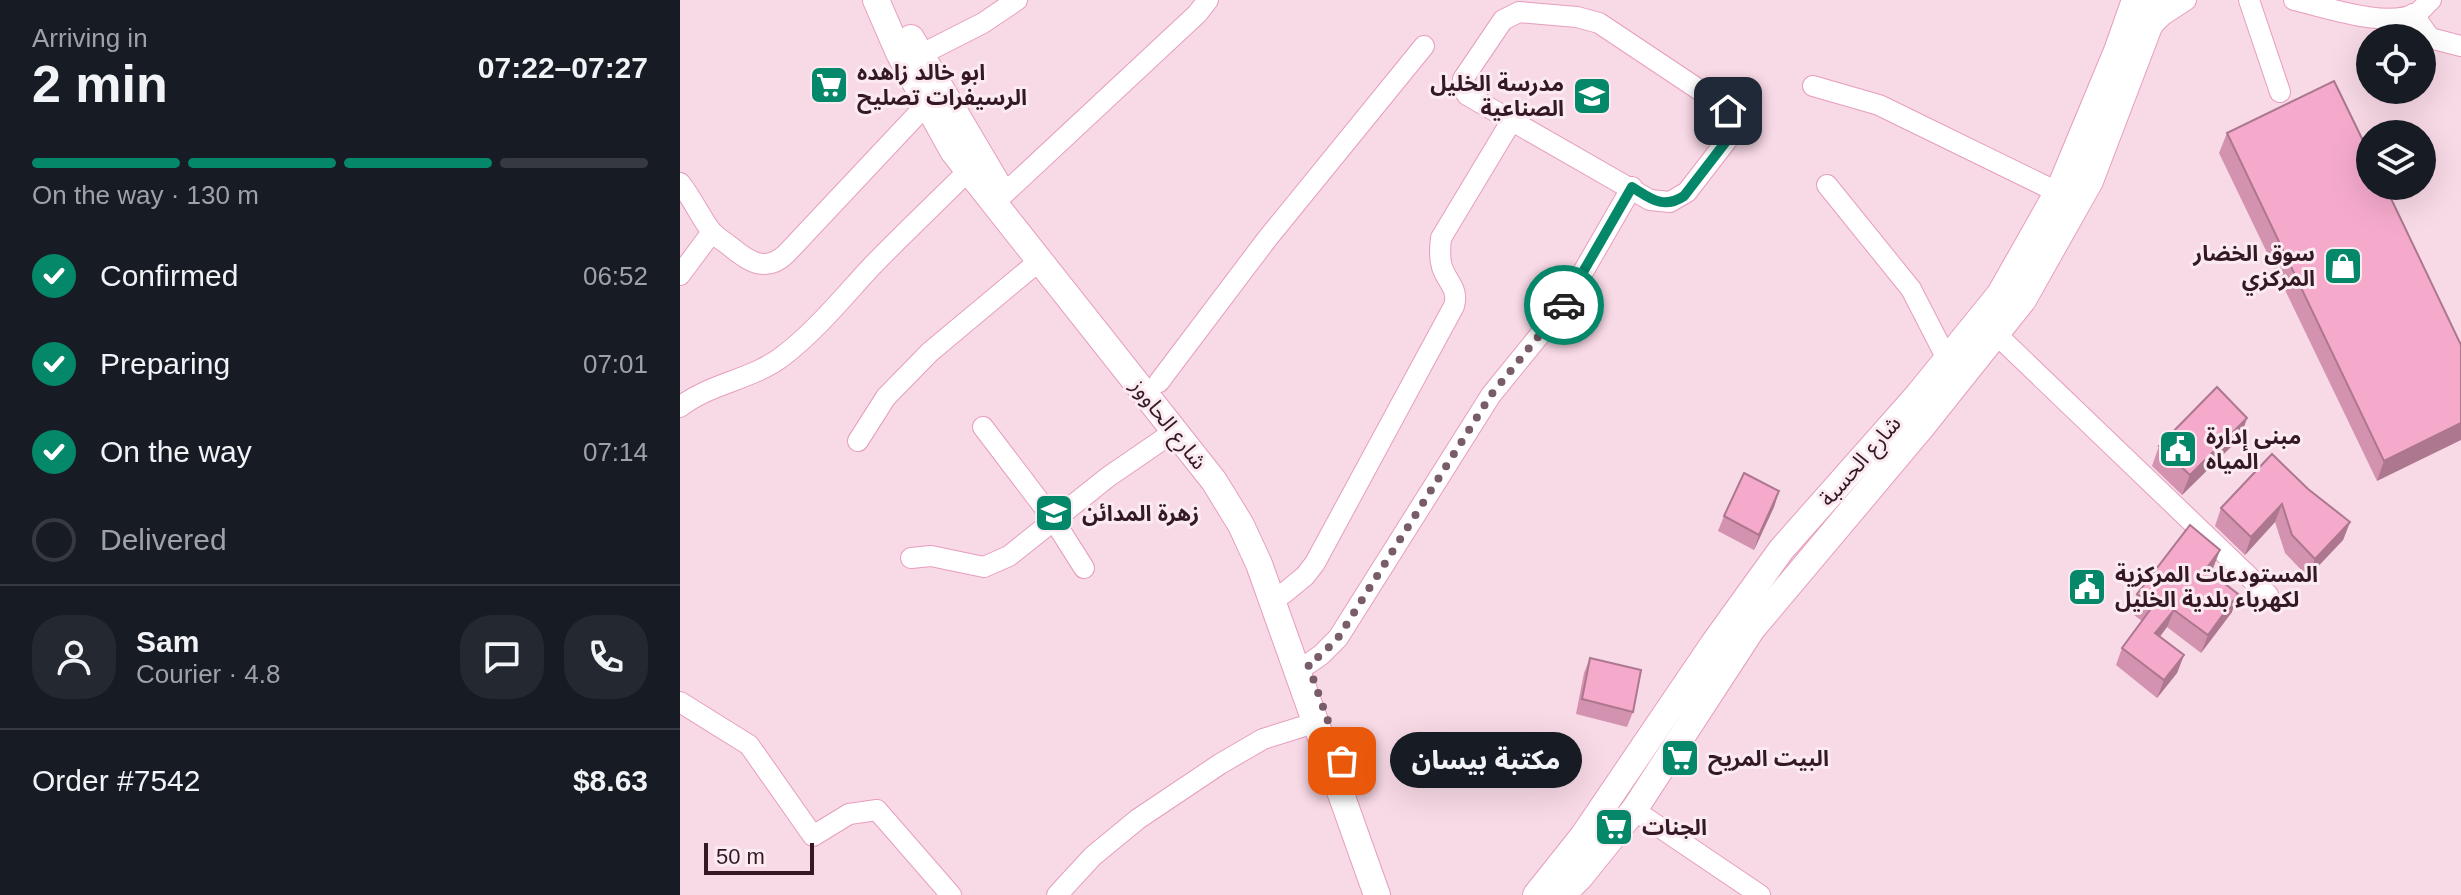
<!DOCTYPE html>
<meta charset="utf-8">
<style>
body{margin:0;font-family:Helvetica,"Noto Sans Arabic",sans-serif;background:#242831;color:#f1f3f6;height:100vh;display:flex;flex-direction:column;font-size:30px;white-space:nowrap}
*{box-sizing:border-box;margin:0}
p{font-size:26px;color:#9ea1a6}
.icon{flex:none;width:44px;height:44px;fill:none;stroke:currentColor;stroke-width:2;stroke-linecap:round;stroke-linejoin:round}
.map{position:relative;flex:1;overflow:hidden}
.details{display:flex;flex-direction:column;background:#171b24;width:680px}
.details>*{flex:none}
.tools{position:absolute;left:1676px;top:24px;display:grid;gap:16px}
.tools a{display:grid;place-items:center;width:80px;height:80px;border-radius:50%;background:#171b24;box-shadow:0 8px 32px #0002;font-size:40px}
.scale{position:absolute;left:24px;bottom:20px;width:110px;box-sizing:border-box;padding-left:8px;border:4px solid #341826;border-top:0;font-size:22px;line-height:28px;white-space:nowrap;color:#341826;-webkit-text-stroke:6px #fbebf1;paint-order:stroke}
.pin{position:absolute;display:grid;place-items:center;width:68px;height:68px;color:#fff;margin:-34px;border-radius:16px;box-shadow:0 4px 12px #0006}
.courier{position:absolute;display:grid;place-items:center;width:80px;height:80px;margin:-40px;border:6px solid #05876a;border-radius:50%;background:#fff;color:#222;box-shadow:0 2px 10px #0007}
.bubble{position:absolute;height:56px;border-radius:28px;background:#171b24;box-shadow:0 8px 32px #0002;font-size:26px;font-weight:800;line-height:56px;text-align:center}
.overview em{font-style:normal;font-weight:800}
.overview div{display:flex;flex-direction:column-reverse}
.overview{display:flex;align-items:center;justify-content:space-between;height:136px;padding:0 32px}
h1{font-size:52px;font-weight:800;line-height:60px}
.bar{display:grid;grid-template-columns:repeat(4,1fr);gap:12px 8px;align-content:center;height:96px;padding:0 32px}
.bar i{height:10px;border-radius:6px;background:#363941}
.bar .selected{background:#05876a}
.bar p{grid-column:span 4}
.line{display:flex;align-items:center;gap:20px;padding:0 32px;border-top:2px solid #363941}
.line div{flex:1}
.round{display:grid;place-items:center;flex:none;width:84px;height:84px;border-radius:32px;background:#242831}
ol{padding:0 32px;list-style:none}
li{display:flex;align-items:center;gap:24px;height:88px}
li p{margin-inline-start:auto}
li .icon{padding:8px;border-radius:50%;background:#05876a;color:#fff;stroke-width:4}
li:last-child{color:#9ea1a6}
li i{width:44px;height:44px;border:4px solid #363941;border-radius:50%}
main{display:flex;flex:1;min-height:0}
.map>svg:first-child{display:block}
</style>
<main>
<section class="details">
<div class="overview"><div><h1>2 min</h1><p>Arriving in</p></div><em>07:22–07:27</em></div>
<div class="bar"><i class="selected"></i><i class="selected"></i><i class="selected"></i><i></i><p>On the way · 130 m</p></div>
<ol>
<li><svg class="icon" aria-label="check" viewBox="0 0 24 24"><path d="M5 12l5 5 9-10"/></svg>Confirmed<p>06:52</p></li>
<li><svg class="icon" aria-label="check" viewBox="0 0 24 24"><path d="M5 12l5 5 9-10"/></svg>Preparing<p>07:01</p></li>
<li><svg class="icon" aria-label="check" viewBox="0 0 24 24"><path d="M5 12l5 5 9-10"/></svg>On the way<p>07:14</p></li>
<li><i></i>Delivered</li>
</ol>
<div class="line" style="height:144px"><a class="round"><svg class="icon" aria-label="person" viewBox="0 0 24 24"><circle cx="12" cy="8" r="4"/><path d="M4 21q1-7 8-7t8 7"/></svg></a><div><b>Sam</b><p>Courier · 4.8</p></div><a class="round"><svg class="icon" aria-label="chat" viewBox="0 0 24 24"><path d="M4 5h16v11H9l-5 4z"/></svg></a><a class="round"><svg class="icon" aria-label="phone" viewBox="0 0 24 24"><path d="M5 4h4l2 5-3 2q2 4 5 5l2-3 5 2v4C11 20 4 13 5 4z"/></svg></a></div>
<div class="line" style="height:104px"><div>Order #7542</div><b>$8.63</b></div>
</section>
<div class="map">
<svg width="1781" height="895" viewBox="0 0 1781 895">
<rect width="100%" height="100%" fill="#f8d9e6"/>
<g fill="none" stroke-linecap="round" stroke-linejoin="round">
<defs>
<g id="minor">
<polyline points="1569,0 1600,92"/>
<path d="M 1614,0 C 1646,7 1707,29 1737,13 C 1742,10 1746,4 1751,0"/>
<polygon points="839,12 897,17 919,23 1045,107 1052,120 1051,135 1007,192 990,202 970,200 787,95 783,87 783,79 823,20"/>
<polyline points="1733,14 1750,38 1781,46"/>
<polyline points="1470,28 1483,15 1506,0"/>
<polyline points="240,55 303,23 337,0"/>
<polyline points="1133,86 1199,105 1367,187 1377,194"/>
<path d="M 0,183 C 12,198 20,216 31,231 C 36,237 45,242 51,247 C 69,262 86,273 106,254 L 246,105"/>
<polyline points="1147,185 1231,289 1267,359"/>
<polyline points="324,194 517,14 528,0"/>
<polyline points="0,275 32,232"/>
<polyline points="1316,334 1588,595"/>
<polyline points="479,382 587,239 744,46"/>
<path d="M 0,407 C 30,383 72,380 103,356 C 137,330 164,296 193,265 C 224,233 257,202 288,171"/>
<polyline points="303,427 373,519 404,568"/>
<polyline points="178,441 206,397 250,352 359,261"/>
<polyline points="231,558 251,556 304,567 329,556 428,477 495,431"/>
<path d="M 603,594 L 625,576 L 635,563 L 774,306 C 779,289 767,282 762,267 C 759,257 760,248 761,238 L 832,120"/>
<polyline points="628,664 641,655 658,638 811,395 884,305 952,187"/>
<polyline points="0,702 69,745 133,836 169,814 197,810 271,895"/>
<polyline points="954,810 1080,895"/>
<polyline points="377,895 413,856 458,819 540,764 583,739 634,723"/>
</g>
<g id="major">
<polyline points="196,0 219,53 273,151 534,481 561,525 579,564 697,895"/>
<polyline points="231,38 319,187"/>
<polyline points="856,895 903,836 1034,643 1101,550 1238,395 1320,294 1380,188 1437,51 1455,0"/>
<polyline points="882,895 900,877 954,810 1072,629 1241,428 1343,300 1410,181 1479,0"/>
</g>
</defs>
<use href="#minor" stroke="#e79dbf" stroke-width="22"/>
<use href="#major" stroke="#e79dbf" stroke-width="28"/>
<use href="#minor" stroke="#fff" stroke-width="20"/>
<use href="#major" stroke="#fff" stroke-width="26"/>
</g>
<g fill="#d392af">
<polygon points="1547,133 1781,345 1697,481 1539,153"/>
<polygon points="1567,418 1560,438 1502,495 1472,466 1479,446"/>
<polygon points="1628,489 1670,522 1663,540 1628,577 1605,553 1595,522 1565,555 1535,526 1541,508"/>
<polygon points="1099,491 1094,507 1074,550 1038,531 1044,516"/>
<polygon points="1540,550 1533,568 1530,572 1552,612 1521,653 1487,627 1480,637 1504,655 1497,673 1477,698 1436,665 1442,648 1462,621 1450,612 1457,594"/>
<polygon points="910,658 953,712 947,727 896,714 904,673"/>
</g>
<g fill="#ac778f">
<polygon points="1567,418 1560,438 1502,495 1510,475"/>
<polygon points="1781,423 1781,440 1697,481 1704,461"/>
<polygon points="1099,491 1094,507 1074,550 1079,535"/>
<polygon points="1602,504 1595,522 1565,555 1571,537"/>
<polygon points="1670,522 1663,540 1628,577 1635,559"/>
<polygon points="1540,550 1533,568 1519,586 1526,569"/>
<polygon points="1558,594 1552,612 1521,653 1528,635"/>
<polygon points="1494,610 1487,627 1469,650 1475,633"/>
<polygon points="1504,655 1497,673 1477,698 1484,680"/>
</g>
<g fill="#f5aacc" stroke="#ac778f" stroke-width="2">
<polygon points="1654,81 1690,155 1690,186 1705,186 1781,345 1781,423 1704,461 1547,133"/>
<polygon points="1537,387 1567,418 1510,475 1479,446"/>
<polygon points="1592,454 1628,489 1670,522 1635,559 1612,535 1602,504 1571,537 1541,508"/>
<polygon points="1064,473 1099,491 1079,535 1044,516"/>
<polygon points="1510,525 1540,550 1526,569 1558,594 1528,635 1494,610 1475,633 1504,655 1484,680 1442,648 1473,606 1457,594"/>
<polygon points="910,658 961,670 953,712 902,699"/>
</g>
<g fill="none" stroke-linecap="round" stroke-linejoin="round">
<polyline stroke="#795c69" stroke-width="8" stroke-dasharray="0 14.4" points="662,761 628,664 641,655 658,638 811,395 884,305"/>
<path stroke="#05876a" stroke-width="10" d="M 884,305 L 952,187 C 970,198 983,210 1004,196 L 1051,135 L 1052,120 L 1048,111"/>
</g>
<defs>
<symbol id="supermarket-square" viewBox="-11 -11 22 22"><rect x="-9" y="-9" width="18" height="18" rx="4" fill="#05876a" stroke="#fbebf1"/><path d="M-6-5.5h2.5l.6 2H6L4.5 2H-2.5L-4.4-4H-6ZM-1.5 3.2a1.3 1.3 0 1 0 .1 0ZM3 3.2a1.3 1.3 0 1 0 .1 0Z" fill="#fff"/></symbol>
<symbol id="school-square" viewBox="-11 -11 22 22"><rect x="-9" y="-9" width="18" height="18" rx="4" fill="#05876a" stroke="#fbebf1"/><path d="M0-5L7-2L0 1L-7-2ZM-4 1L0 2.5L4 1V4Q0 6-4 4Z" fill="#fff"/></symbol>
<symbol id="shop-square" viewBox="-11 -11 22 22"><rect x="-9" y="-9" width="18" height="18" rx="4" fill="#05876a" stroke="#fbebf1"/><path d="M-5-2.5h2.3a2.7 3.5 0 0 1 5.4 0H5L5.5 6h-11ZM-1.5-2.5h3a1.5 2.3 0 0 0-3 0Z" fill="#fff"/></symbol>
<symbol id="civic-square" viewBox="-11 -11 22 22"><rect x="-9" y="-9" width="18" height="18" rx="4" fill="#05876a" stroke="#fbebf1"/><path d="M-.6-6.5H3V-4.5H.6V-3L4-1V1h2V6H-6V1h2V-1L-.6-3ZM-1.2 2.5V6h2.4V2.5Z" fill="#fff"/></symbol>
</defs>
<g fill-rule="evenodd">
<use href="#supermarket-square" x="127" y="63" width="44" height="44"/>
<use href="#school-square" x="890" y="74" width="44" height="44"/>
<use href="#shop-square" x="1641" y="244" width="44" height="44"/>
<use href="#civic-square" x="1476" y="427" width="44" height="44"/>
<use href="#school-square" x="352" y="491" width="44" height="44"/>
<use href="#civic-square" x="1385" y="565" width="44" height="44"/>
<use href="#supermarket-square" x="978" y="736" width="44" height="44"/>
<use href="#supermarket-square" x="912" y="805" width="44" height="44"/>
</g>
<g text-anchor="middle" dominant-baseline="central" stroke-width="6" stroke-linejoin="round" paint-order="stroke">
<g font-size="22" font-weight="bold" fill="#341826" stroke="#fbebf1" text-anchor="start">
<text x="177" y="72">ابو خالد زاهده<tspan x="177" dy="25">الرسيفرات تصليح</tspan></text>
<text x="884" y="83" text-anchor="end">مدرسة الخليل<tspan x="884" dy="25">الصناعية</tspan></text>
<text x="1635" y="253" text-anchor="end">سوق الخضار<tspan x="1635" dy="25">المركزي</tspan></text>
<text x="1526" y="436">مبنى إدارة<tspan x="1526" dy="25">المياه</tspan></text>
<text x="402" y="513">زهرة المدائن</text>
<text x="1435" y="574">المستودعات المركزية<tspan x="1435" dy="25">لكهرباء بلدية الخليل</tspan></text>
<text x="1028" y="758">البيت المريح</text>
<text x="962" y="827">الجنات</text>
</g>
<g font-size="22" fill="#341826" stroke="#fbebf1">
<text transform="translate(489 424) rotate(52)">شارع الحاووز</text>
<text transform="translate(1180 461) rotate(-49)">شارع الحسبة</text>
</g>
</g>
</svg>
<div class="tools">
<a><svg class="icon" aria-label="locate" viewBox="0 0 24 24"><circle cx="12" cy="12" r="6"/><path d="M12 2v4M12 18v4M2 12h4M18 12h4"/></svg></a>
<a><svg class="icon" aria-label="layers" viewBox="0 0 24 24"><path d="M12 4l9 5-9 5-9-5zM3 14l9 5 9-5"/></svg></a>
</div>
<div class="scale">50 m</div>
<div class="pin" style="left:662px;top:761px;background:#ea580c"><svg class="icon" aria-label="bag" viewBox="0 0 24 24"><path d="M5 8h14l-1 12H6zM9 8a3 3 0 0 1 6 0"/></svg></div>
<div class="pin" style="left:1048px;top:111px;background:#1f2937"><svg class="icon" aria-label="home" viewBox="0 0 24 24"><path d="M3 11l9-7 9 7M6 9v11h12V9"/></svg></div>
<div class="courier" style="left:884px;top:305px"><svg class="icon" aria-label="car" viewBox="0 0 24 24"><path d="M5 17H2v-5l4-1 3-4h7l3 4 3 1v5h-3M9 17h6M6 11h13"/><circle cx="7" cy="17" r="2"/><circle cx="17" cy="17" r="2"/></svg></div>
<div class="bubble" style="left:710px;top:732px;width:192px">مكتبة بيسان</div>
</div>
</main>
